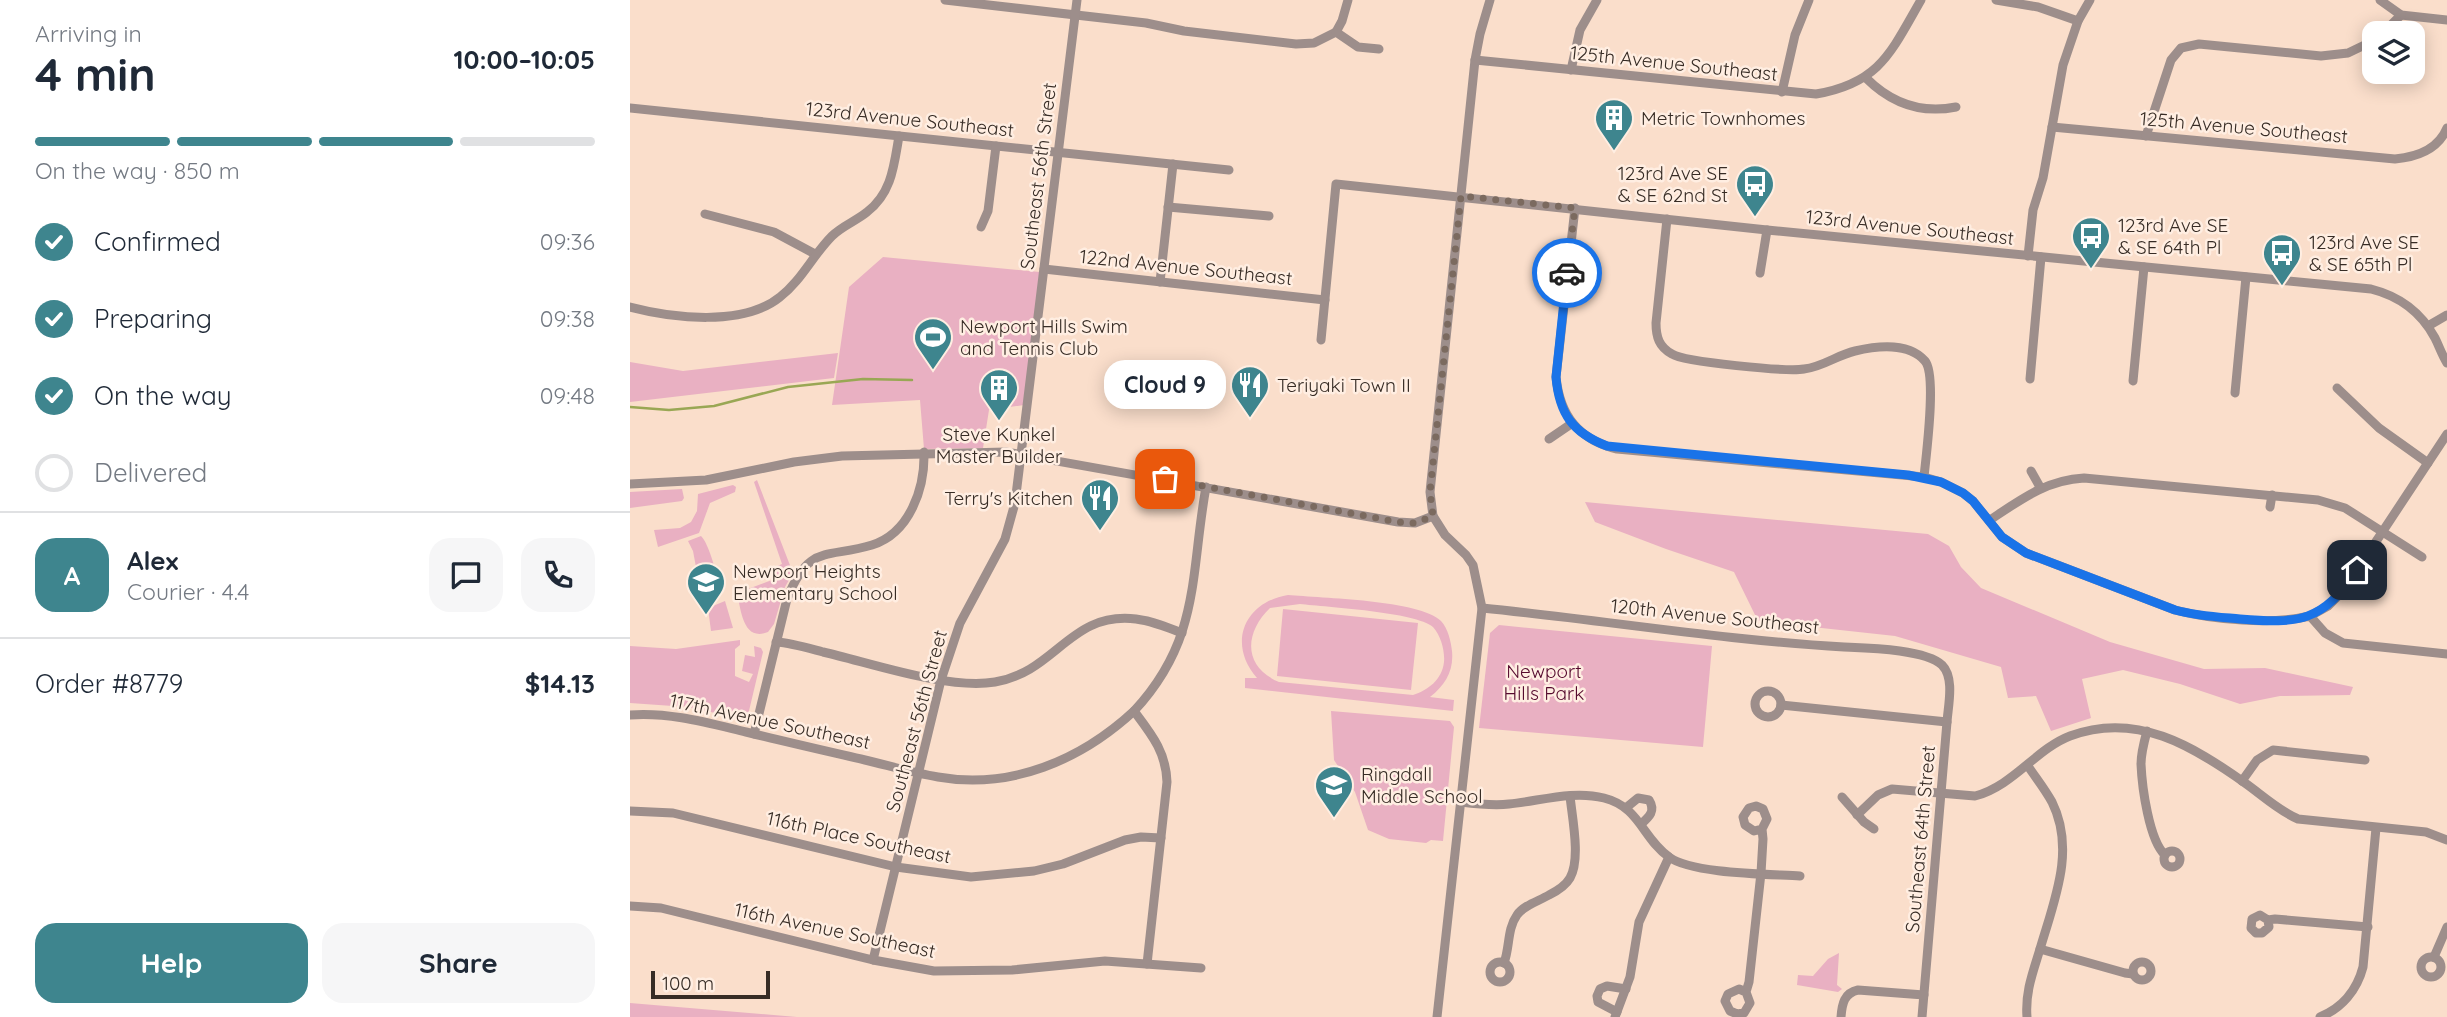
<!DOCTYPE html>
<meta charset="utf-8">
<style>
body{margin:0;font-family:Quicksand,sans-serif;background:#f6f6f7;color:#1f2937;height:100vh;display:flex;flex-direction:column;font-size:26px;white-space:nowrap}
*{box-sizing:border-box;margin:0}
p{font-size:23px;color:#747a83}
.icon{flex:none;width:38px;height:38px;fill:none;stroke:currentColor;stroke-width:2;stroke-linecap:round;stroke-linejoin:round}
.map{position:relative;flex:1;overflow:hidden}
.panel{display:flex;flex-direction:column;background:#fff;width:630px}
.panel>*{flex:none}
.controls{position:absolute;left:1732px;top:21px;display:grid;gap:14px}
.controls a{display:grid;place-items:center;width:63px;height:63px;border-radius:14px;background:#fff;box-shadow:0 4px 18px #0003;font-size:35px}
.scale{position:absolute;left:21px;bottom:18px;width:119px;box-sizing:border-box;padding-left:7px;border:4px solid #372c25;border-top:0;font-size:19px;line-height:24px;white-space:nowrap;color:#372c25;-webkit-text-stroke:5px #ffeee2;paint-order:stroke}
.pin{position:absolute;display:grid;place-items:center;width:60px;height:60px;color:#fff;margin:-30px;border-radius:14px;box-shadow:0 4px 10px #0006}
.courier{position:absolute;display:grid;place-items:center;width:70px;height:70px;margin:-35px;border:5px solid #1a73e8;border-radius:50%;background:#fff;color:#222;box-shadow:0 2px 9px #0007}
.bubble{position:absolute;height:49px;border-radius:21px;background:#fff;box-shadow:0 4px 18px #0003;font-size:23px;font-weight:700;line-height:49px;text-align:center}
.headline em{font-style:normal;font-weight:700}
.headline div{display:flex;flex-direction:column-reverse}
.headline{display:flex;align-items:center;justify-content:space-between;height:119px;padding:0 35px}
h1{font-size:46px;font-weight:700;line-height:52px}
.bar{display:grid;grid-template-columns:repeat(4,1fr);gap:10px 7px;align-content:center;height:84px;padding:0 35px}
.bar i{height:9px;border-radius:5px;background:#e0e1e3}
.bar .active{background:#3e858e}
.bar p{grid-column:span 4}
.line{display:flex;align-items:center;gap:18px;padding:0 35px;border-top:2px solid #e0e1e3}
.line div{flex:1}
.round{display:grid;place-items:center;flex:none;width:74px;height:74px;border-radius:21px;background:#f6f6f7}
ol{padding:0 35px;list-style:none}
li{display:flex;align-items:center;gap:21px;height:77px}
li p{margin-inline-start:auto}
li .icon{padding:7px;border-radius:50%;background:#3e858e;color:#fff;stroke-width:4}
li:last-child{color:#747a83}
li i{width:38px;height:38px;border:4px solid #e0e1e3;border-radius:50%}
.primary-button{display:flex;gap:14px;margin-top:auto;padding:14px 35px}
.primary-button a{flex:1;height:80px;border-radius:21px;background:#3e858e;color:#fff;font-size:28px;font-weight:700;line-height:80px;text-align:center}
.primary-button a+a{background:#f6f6f7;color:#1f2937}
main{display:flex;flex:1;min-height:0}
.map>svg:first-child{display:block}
</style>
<main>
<section class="panel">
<div class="headline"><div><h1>4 min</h1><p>Arriving in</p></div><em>10:00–10:05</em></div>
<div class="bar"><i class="active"></i><i class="active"></i><i class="active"></i><i></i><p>On the way · 850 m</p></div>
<ol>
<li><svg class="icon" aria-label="check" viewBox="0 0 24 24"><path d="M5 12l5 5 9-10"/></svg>Confirmed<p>09:36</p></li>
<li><svg class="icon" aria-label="check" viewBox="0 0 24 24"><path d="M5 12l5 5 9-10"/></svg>Preparing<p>09:38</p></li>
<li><svg class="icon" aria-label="check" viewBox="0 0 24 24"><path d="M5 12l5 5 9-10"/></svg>On the way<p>09:48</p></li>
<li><i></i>Delivered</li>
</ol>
<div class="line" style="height:126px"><b class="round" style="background:#3e858e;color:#fff">A</b><div><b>Alex</b><p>Courier · 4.4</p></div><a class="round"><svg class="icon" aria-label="chat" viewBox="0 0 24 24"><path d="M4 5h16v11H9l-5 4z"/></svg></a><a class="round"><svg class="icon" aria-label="phone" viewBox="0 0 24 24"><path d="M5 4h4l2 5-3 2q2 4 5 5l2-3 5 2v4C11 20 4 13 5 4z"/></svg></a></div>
<div class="line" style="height:91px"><div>Order #8779</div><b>$14.13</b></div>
<div class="primary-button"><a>Help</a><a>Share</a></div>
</section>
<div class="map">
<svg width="1817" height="1017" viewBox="0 0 1817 1017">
<rect width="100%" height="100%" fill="#fadecb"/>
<g fill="#e9b0c2" fill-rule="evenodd">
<polygon points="253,257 410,272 394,405 359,410 353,448 294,449 290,400 202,405 219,287"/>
<polygon points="208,353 204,378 0,402 0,362 53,371"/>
<path d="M 127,480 L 163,573 L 155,587 L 144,624 L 138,632 C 113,642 111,610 107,593 L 142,580 L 145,567 L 152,564 L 124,482 Z"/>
<polygon points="103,485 106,487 105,492 80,503 69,533 28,547 24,530 50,528 61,522 67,511 68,494"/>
<polygon points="52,489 54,498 52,501 0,508 0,492"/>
<polygon points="955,502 1298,534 1319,546 1331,567 1351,588 1480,642 1574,669 1635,668 1723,687 1720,695 1650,696 1610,704 1550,684 1493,670 1452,679 1461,718 1421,731 1406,696 1378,698 1371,667 1265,636 1128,621 1104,572 1036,549 965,522"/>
<path d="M 71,536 C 79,544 86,572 89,584 L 81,585 L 78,566 L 66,567 L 63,551 L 58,541 Z"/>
<path d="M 658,595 C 691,598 790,600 811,621 C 818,628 821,642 822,651 C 824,671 815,685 800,697 L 824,700 L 823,711 L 615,688 L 615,678 L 627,678 C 597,644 614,602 658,595 ZM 670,604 C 696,607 786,612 803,627 C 811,636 815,651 814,662 C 812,680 798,690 783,695 L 649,682 C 613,667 614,633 640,608 Z"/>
<polygon points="95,601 103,628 81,631 78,608"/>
<polygon points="653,609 788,623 781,690 647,676"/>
<polygon points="869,625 1082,646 1073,747 849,728 860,633"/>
<polygon points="110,640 110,645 105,649 105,676 119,682 123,674 112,671 115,655 125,657 124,646 131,648 133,652 118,715 109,718 57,707 0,703 0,646 46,649"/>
<polygon points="701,711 820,721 824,727 813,841 801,840 796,843 759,839 738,830 725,792 704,760"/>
<polygon points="1209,953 1207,985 1212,989 1208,992 1167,985 1168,975 1183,976 1198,959"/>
<polygon points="0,1003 167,1017 169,1017 0,1017"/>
</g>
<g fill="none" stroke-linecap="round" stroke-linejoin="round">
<polyline stroke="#99a754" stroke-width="2.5" points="0,407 39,410 84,406 158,387 233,379 282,380"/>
<g stroke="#9d8e8b" stroke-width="9">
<polyline points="315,0 516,23 554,31 666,44 684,43 706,32 728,47 749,49"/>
<polyline points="1366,0 1408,7 1448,21"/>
<polyline points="1750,0 1771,15 1817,20"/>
<polyline points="706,32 712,21 718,0"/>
<polyline points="1753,33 1771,15"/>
<path d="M 845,60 L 1186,94 C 1250,83 1261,52 1291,0"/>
<polyline points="941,70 950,30 967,0"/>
<path d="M 1236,78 C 1261,103 1291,114 1326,107"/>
<polyline points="1152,92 1165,35 1179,0"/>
<polyline points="0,108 599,170"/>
<path d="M 1422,127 L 1765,159 C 1787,157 1808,150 1817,128"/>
<polyline points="1516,136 1541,60 1551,48 1569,44 1691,56 1718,53 1745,40"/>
<polyline points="538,207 639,216"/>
<path d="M 945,208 L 926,377 C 930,416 949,440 987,449 L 1294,477 L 1311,482 L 1333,493 L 1343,501 L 1372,537 L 1396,553 L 1545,610 C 1583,620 1642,625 1680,616 L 1695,633 L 1713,643 L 1817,654"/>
<polyline points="75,214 144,232 185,254"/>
<path d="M 1037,219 L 1026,323 C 1026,337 1029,347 1042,354 C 1054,362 1158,372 1174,369 C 1193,367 1207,355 1225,351 C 1246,346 1279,342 1295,361 C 1307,375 1296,456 1294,477"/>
<polyline points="351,227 358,211 366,146"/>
<polyline points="1398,256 1403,210 1413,178 1433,65 1448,21 1460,0"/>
<polyline points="414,269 695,300"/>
<polyline points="1130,273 1137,230"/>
<polyline points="530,282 543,164"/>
<path d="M 0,307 C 42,318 113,327 150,297 C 171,281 183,255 202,236 C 212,226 226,221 237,212 C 262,193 264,165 269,136"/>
<polyline points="1798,326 1817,315"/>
<path d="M 691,340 L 706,184 L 1137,230 L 1741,289 C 1769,296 1791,312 1805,338 C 1809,346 1812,355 1817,363"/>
<polyline points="1400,379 1411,257"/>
<polyline points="1503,381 1514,267"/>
<polyline points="1707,388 1749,428 1798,463"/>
<polyline points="1605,393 1616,277"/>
<polyline points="919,439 941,424"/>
<polyline points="1401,471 1410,487"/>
<polyline points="0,484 76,480 164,462 212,456 376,452 768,522 785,523 803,516"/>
<polyline points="1640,507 1642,495"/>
<path d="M 1360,520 C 1390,500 1416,480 1454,478 L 1688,500 L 1715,508 L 1792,557"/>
<path d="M 852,608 C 973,620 1093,640 1214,647 C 1237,648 1295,649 1312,665 C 1325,678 1318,706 1317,722 L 1292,1017"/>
<polyline points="1680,616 1698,606 1714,590 1817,434"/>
<path d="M 146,642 C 162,643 178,648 193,652 C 241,663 318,690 365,682 C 426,672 440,611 506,619 C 522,621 537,627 552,633"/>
<circle cx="1138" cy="704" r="13"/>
<polyline points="1151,705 1317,722"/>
<path d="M 0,715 C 40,712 78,723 116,732 C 156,742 196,751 235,760 C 260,766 284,773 308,777 C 381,790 451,760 504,711"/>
<path d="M 1517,731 C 1514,742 1511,753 1511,764 C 1512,787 1519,840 1535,855"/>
<path d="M 124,734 L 157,599 C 179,543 196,559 242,545 C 280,533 295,488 294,452"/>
<polyline points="1612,781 1627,760 1643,750 1735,760"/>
<polyline points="1212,797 1234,822 1244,829"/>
<path d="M 831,802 C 847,804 863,806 879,804 C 910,801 943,790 974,798 C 1010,807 1012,838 1039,857 C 1062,874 1140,874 1170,876"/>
<path d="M 997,807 L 1008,798 L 1019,800 C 1026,811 1019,817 1011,824"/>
<polyline points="0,811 43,813 266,867 341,877 404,871 433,864 495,840 511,837 531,838"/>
<path d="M 1227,815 L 1248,795 L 1262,789 L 1345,796 C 1383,786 1406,749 1440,736 C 1506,711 1563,746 1615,783 C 1632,795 1649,811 1668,819 L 1796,832 L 1817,840"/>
<circle cx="1542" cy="859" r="8"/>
<polyline points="0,906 31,908 243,960 304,971 382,970 475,961 571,968"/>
<polyline points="1638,920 1639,927 1632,933 1626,933 1621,928 1622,919 1630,915 1638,920 1645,919 1738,927"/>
<polyline points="1410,949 1495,973 1503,974"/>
<polyline points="1804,957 1817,927"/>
<circle cx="1801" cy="967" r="10"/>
<polyline points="243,960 311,680 330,623 375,539 385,503 447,0"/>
<circle cx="1512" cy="971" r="9"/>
<circle cx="870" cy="972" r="10"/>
<path d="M 874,963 C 880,947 877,929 887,915 C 894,905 909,901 919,895 C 927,891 936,885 940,878 C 951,859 942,817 940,796"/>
<path d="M 517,964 L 537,782 C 536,752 522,735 504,711 C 571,639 560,575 576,487"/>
<polyline points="1116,992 1109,989 1098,994 1095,1001 1100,1011 1107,1014 1114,1013 1120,1003 1116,992 1119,982 1131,873 1133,839 1132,829 1137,819 1133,809 1126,806 1119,808 1113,817 1115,825 1124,831 1132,829"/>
<polyline points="987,1012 968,1002 967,996 970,989 977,986 996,989"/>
<polyline points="807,1017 852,608 843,565 836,555 815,535 803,516 800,492 845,60 850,34 860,0"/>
<polyline points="985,1017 1000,977 1009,922 1039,857"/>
<path d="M 1211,1017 C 1212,1004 1214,993 1228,990 L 1294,995"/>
<path d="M 1397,1017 C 1395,992 1403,972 1410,949 C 1424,901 1446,850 1422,802 C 1415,789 1406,778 1398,766"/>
<path d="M 1690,1017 C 1712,1008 1727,990 1733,967 L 1746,828"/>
</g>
</g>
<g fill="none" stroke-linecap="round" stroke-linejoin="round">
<polyline stroke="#7b6a5f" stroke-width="7" stroke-dasharray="0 12.6" points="535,479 768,522 785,523 803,516 800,492 831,196 945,208 937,273"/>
<path stroke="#1a73e8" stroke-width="9" d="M 937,273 L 926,377 C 929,414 943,433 977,446 L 1278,475 L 1311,482 L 1333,493 L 1343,501 L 1372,537 L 1396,553 L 1545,610 C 1567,616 1588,617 1610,619 C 1669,624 1693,622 1727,570"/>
</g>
<defs>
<symbol id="building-pin" viewBox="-11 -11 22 30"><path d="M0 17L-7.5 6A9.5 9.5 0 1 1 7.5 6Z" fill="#3e858e" stroke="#ffeee2"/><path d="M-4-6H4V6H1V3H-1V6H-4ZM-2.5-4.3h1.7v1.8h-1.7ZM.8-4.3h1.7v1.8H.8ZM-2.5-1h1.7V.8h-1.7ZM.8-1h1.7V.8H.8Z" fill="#fff"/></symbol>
<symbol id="bus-pin" viewBox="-11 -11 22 30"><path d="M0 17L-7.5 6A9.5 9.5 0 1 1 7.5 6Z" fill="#3e858e" stroke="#ffeee2"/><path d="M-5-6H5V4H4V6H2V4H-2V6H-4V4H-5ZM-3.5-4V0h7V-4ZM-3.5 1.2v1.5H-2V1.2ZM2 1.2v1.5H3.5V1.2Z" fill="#fff"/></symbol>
<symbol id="stadium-pin" viewBox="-11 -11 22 30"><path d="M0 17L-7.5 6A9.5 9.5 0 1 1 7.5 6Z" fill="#3e858e" stroke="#ffeee2"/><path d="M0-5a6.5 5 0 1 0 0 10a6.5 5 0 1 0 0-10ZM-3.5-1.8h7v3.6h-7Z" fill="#fff"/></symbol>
<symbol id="restaurant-pin" viewBox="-11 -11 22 30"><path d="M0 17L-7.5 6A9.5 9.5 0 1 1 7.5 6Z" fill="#3e858e" stroke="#ffeee2"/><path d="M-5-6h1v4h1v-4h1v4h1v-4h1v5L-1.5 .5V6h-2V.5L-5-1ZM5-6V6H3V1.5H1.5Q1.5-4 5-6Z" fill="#fff"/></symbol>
<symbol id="school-pin" viewBox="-11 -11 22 30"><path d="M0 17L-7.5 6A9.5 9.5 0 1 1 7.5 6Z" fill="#3e858e" stroke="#ffeee2"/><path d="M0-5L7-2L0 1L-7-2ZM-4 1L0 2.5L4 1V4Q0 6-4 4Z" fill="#fff"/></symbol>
</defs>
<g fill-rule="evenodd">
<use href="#building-pin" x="962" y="96" width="44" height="60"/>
<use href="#bus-pin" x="1103" y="162" width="44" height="60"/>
<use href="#bus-pin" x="1439" y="214" width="44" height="60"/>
<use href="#bus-pin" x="1630" y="231" width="44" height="60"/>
<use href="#stadium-pin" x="281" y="315" width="44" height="60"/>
<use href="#restaurant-pin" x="598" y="363" width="44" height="60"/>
<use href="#building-pin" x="347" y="366" width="44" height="60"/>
<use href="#restaurant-pin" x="448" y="476" width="44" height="60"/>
<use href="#school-pin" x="54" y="560" width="44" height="60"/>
<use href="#school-pin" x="682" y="763" width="44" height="60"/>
</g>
<g text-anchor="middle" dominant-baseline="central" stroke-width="5" stroke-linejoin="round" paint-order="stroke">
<g font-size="19" fill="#372c25" stroke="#ffeee2">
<text transform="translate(1044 63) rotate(6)">125th Avenue Southeast</text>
<text transform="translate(280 119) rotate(6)">123rd Avenue Southeast</text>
<text transform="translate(1614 127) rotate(5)">125th Avenue Southeast</text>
<text transform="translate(408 176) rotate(-83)">Southeast 56th Street</text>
<text transform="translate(1280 227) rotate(6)">123rd Avenue Southeast</text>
<text transform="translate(556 267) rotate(6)">122nd Avenue Southeast</text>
<text transform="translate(1085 616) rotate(6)">120th Avenue Southeast</text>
<text transform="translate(140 721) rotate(12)">117th Avenue Southeast</text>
<text transform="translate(286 721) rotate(-75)">Southeast 56th Street</text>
<text transform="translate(229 837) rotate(12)">116th Place Southeast</text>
<text transform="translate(1290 839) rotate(-85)">Southeast 64th Street</text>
<text transform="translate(205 930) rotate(12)">116th Avenue Southeast</text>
</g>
<g font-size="19" fill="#372c25" stroke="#ffeee2" text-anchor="start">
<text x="1011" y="118">Metric Townhomes</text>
<text x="1098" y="173" text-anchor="end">123rd Ave SE<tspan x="1098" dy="22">&amp; SE 62nd St</tspan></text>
<text x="1488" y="225">123rd Ave SE<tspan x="1488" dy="22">&amp; SE 64th Pl</tspan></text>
<text x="1679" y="242">123rd Ave SE<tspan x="1679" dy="22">&amp; SE 65th Pl</tspan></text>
<text x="330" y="326">Newport Hills Swim<tspan x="330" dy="22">and Tennis Club</tspan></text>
<text x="647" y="385">Teriyaki Town II</text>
<text x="369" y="434" text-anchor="middle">Steve Kunkel<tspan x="369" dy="22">Master Builder</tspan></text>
<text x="443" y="498" text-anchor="end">Terry's Kitchen</text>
<text x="103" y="571">Newport Heights<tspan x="103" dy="22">Elementary School</tspan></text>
<text x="731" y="774">Ringdall<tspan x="731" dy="22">Middle School</tspan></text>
</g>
<g font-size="19" fill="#560a2e" stroke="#ffeee2">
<text x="914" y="671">Newport<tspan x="914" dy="22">Hills Park</tspan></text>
</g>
</g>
</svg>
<div class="controls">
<a><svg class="icon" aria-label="layers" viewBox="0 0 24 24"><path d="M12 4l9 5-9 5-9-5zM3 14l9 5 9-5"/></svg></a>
</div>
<div class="scale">100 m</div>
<div class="pin" style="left:535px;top:479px;background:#ea580c"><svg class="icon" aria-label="bag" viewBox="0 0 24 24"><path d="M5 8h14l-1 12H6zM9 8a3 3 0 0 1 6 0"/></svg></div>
<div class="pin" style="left:1727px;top:570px;background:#1f2937"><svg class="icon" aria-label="home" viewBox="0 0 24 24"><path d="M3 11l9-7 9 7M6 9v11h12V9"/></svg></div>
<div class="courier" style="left:937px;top:273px"><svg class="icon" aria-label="car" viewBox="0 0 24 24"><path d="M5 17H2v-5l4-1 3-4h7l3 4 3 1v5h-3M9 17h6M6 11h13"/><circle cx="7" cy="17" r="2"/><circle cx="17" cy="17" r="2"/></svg></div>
<div class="bubble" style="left:474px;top:360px;width:122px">Cloud 9</div>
</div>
</main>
